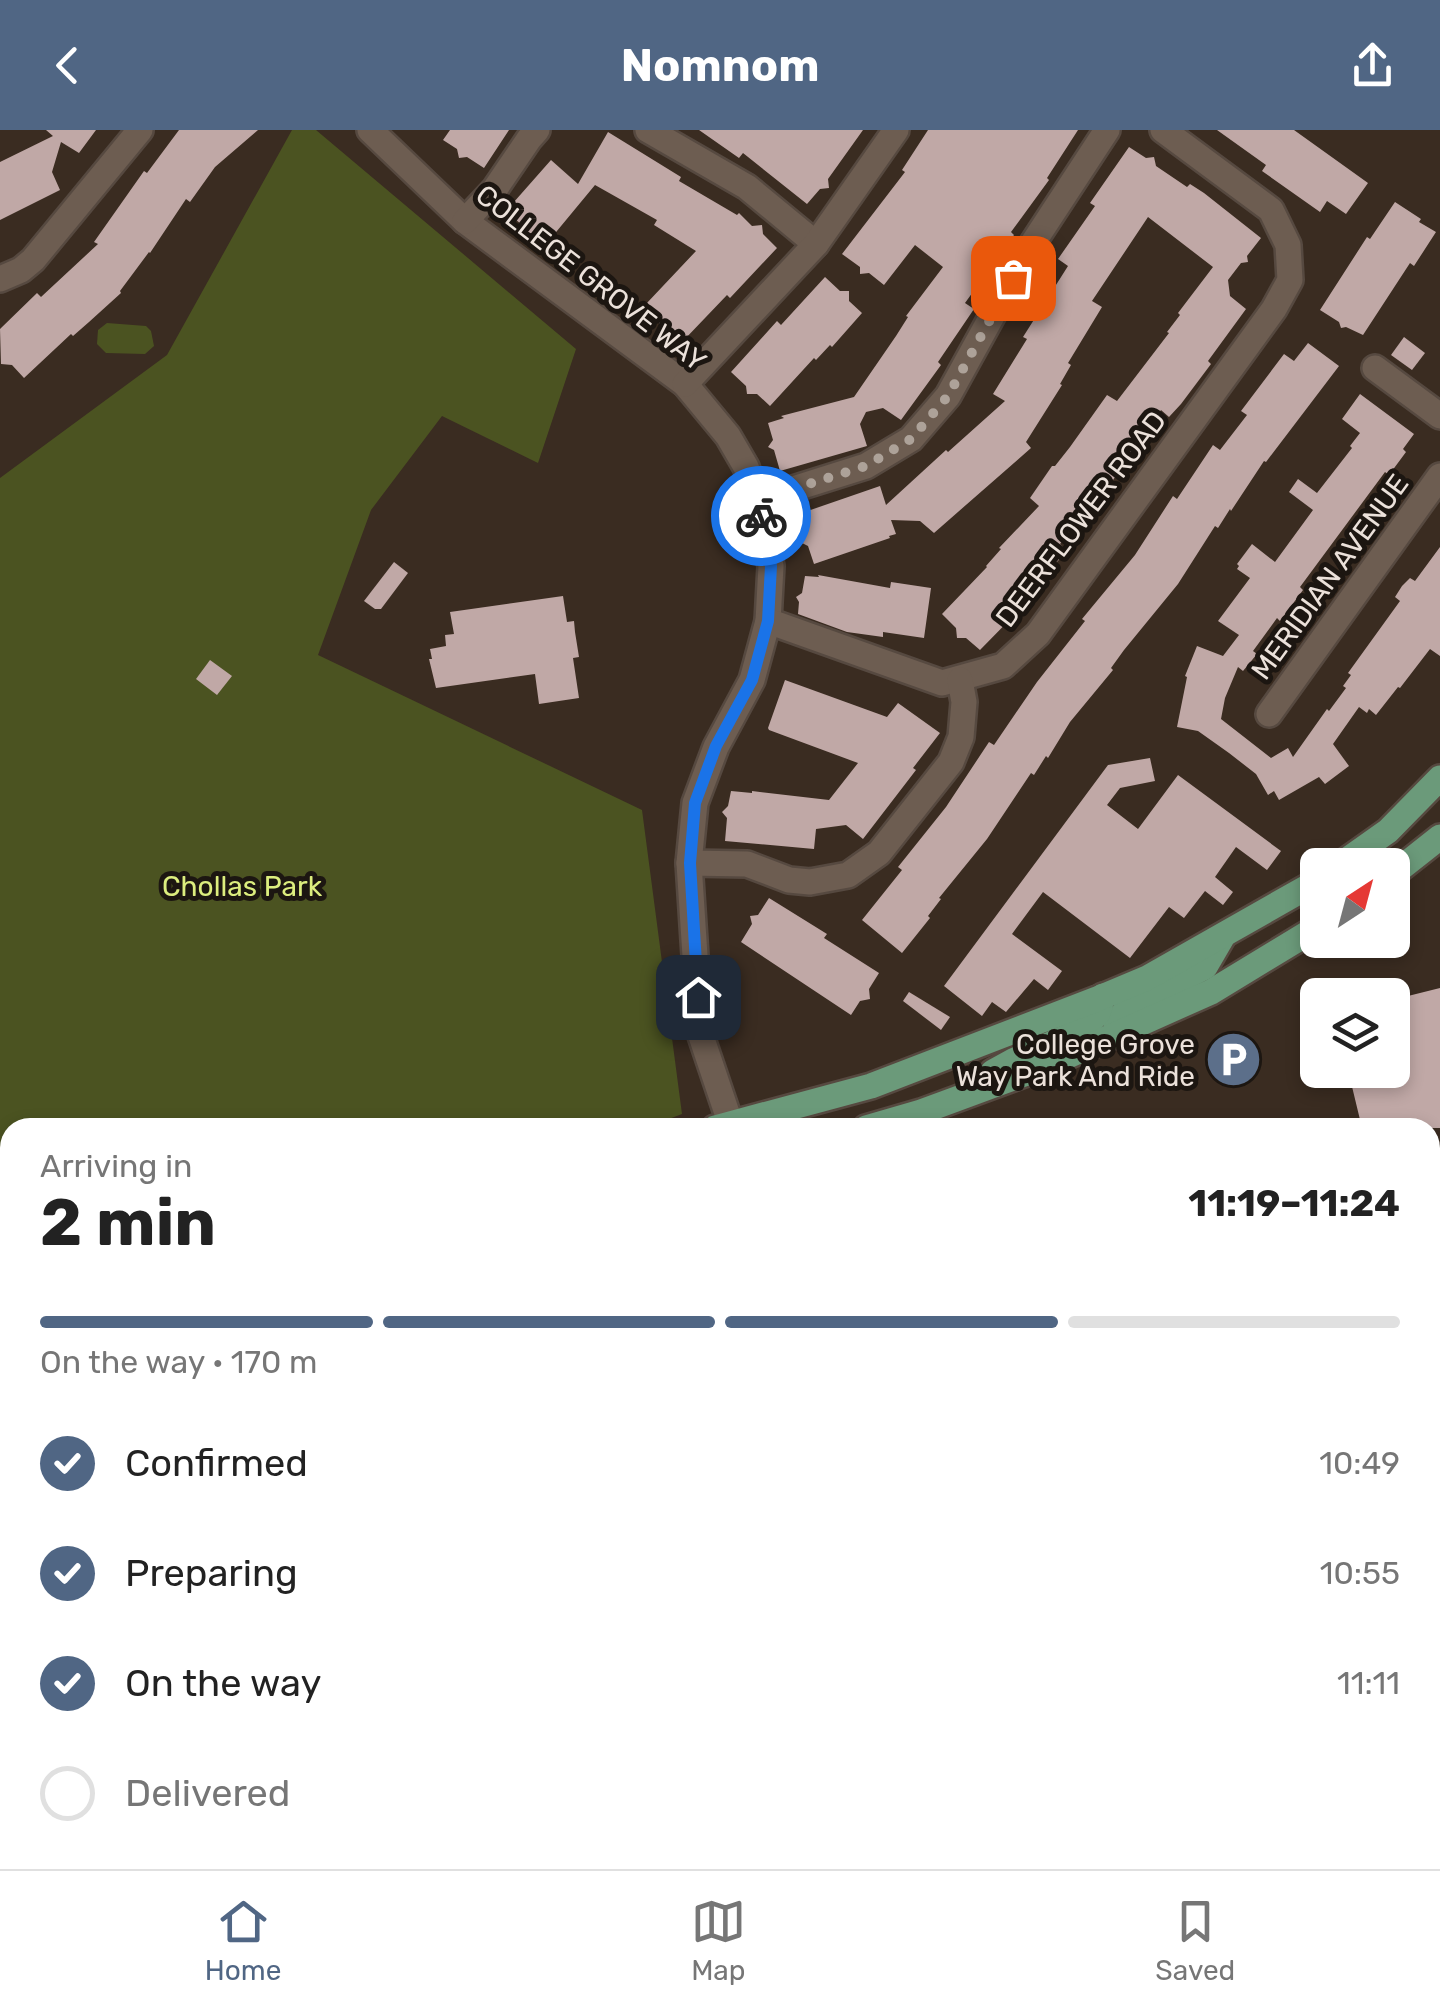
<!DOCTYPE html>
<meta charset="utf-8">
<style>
body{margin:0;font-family:Rubik,sans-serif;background:#f2f2f2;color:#222;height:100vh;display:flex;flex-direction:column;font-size:38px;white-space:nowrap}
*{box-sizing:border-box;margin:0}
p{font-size:32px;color:#767676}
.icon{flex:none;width:55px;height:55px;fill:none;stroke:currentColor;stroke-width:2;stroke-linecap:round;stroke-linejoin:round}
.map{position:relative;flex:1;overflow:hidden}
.drawer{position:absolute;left:0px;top:988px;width:1440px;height:752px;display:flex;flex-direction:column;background:#fff;border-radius:30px 30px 0 0;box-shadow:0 5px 15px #0003}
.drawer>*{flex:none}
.needle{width:65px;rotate:36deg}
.controls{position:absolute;left:1300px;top:718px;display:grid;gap:20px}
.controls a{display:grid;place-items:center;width:110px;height:110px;border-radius:15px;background:#fff;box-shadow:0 5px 15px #0003;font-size:50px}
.pin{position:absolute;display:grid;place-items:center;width:85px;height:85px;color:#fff;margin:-42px;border-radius:20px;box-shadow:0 5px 15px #0006}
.courier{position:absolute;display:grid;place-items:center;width:100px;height:100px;margin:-50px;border:8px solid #1a73e8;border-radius:50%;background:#fff;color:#222;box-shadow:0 2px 12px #0007}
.overview em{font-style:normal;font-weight:700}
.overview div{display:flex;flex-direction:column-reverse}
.overview{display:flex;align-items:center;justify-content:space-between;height:170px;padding:0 40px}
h1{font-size:65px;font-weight:700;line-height:75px}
.bar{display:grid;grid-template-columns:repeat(4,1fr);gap:15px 10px;align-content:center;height:120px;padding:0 40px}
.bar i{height:12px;border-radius:8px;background:#e0e0e0}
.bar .on{background:#506684}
.bar p{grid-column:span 4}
ol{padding:0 40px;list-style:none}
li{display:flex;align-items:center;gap:30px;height:110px}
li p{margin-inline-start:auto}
li .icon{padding:10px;border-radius:50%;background:#506684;color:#fff;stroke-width:4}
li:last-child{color:#767676}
li i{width:55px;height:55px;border:5px solid #e0e0e0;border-radius:50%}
header{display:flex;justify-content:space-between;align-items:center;height:130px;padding:0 40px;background:#506684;color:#fff;font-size:45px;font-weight:700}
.dock{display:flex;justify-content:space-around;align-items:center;height:140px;border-top:2px solid #e0e0e0;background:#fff;font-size:28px;color:#767676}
.dock a{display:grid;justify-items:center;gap:5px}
.dock .on{color:#506684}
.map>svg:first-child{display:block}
</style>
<header><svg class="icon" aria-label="back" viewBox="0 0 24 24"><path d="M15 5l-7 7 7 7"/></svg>Nomnom<svg class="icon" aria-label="share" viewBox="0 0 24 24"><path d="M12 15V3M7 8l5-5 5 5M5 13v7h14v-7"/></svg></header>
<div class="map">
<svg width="1440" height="1739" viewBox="0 0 1440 1739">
<rect width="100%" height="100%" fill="#3a2c21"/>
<g fill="#4b5321">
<polygon points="292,0 316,0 576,219 538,333 442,286 371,380 318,525 642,680 682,984 645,998 10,998 10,1122 0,1122 0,348 167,225"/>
<polygon points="107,193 146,196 151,201 154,216 145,224 106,223 97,214 98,200"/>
<polygon points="0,1350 10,1353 10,1730 133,1730 132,1739 0,1739"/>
</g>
<g fill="#c0a8a6">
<polygon points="46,0 96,0 79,23 61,12 52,42 60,60 0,90 0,32 53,6"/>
<polygon points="179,0 258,0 215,37 190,72 186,69 150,123 149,122 120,161 121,163 89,192 73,206 71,204 24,248 12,235 1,234 0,199 37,163 41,167 98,114 94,112 144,41 147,43"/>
<polygon points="450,0 509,0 484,38 467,27 459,28 457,19 443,10"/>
<polygon points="699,0 863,0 828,49 829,58 820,59 807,74 743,23 739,28"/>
<polygon points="928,0 1078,0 1047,48 1049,50 1011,102 1014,105 965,173 974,179 938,232 941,235 901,290 883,278 866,282 860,294 867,316 780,341 774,320 768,317 773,310 768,293 784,288 781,286 854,267 896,206 908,187 906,186 943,137 915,115 884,155 869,143 860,144 860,137 842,124 905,42 902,40"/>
<polygon points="1217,0 1294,0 1368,53 1346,84 1327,71 1320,82 1262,41 1266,35"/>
<polygon points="608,2 681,47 679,51 737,85 739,83 752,96 762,95 763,104 777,118 730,168 727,165 683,211 668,198 659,198 659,189 646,174 696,121 654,95 657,90 595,55 547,113 544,114 532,103 522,104 522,95 506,81 551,30 578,54"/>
<polygon points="1129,17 1146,28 1154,27 1156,36 1187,57 1190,54 1204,63 1261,108 1247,126 1248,132 1241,133 1228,150 1230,166 1246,179 1208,231 1211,234 1181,274 1169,287 1161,280 1113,350 1109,347 1081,385 1060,414 1067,421 1023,469 1027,472 980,520 966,508 957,508 956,498 942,484 987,437 986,436 1001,419 999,418 1039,376 1030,368 1052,336 1055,336 1070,317 1107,265 1117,271 1169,203 1167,202 1180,185 1178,183 1213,137 1148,87 1092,171 1102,177 1068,233 1071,235 1060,254 1062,255 1026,312 1031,318 934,403 920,391 891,390 896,404 889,406 890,408 814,434 808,416 800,412 803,406 796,385 880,356 886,375 946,320 948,322 1005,271 993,264 1027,209 1023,207 1068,136 1058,129 1095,76 1090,73"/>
<polygon points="1395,72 1421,89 1419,92 1436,102 1414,136 1410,133 1363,205 1346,197 1341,198 1339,192 1320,180 1367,107 1370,109"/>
<polygon points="825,147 840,161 849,161 849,171 862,183 832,217 830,215 816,230 814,228 770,276 757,264 747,264 746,256 731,242 777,191 781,195"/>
<polygon points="1404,207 1425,223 1412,240 1391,225"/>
<polygon points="1308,213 1339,236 1266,332 1264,331 1231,381 1230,379 1218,398 1215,396 1178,454 1124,520 1111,538 1113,540 1070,592 1048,628 1046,626 1034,645 1031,643 987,709 939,768 941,769 928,786 930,788 902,823 862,790 902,740 898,737 946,677 989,612 994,615 1037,552 1085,491 1082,489 1135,425 1173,366 1177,369 1213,315 1220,320 1247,285 1241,281 1284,224 1294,231"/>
<polygon points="1360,264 1414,304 1403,319 1406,322 1389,345 1385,342 1300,457 1303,460 1280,491 1277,488 1253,521 1257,524 1243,541 1238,537 1225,568 1221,589 1271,628 1288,618 1293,627 1327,579 1329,581 1346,558 1343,556 1351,545 1348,543 1400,471 1395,467 1402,456 1410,448 1415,451 1440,417 1440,526 1430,519 1400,558 1398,557 1376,585 1369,579 1367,583 1359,577 1333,614 1349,636 1325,654 1319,647 1279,670 1274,661 1268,665 1256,644 1229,623 1198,601 1177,597 1187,547 1185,546 1197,516 1223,526 1239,505 1218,491 1250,448 1237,439 1239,436 1237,434 1252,414 1275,432 1313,380 1289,362 1298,349 1317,363 1352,318 1350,316 1360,303 1342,289"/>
<polygon points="394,432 408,443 381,479 375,479 364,471"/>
<polygon points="818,445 890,458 891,452 931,458 924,508 883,502 883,507 847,502 798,484 799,472 796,467 802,463 805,446 819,447"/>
<polygon points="563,466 567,492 574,491 575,502 579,527 573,528 579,568 539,574 535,544 436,558 429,529 432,529 430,519 446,516 445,505 454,504 450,482"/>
<polygon points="210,530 232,546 217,565 196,549"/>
<polygon points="785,550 887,587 898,573 940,603 913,638 916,640 863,709 846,695 816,699 814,719 725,711 727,688 722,682 728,676 731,661 752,663 752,661 829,670 858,633 769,600 768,598"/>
<polygon points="1150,628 1155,651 1120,658 1107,675 1138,699 1178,645 1281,721 1267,740 1236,717 1215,747 1233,762 1223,775 1205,761 1184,788 1169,777 1130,828 1043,762 1012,804 1062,841 1048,860 1034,849 1006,882 992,872 982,886 944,856 1108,635"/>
<polygon points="769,768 827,804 824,808 879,843 869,859 870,869 860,871 851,885 741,812 752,794 750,786 758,785"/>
<polygon points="1440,858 1440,998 1362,998 1348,940 1392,940 1392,870"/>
<polygon points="909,862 950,887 941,900 903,871"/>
</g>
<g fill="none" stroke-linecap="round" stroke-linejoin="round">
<defs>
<g id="minor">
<polyline points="370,0 465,91 685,254 728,306 746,337 758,370 771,436 768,491 752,550 716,617 695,673 689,733 700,903 730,992"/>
<polyline points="648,0 747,57 816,114"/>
<polyline points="465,91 495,59 529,9 537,0"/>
<polyline points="0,149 21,140 33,130 140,0"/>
<polyline points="1375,238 1440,286"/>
<polyline points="685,254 816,114 896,0"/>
<polyline points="758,370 866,336 911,309 948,266 1029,119 1107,0"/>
<polyline points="768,491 942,553 1003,536 1038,504 1274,179 1290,150 1288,115 1271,80 1163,0"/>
<polyline points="1269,584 1440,346"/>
<polyline points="689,733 747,734 789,750 810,752 848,745 879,723 951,632 961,607 964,572 960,550"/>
</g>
<g id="major">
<polyline points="1340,735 1388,701 1440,648"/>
<polyline points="1392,745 1440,707"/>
<polyline points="1115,905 1117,891 1129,877 1205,837 1223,806"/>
<polyline points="993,942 1013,931 1084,899 1098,883 1103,866"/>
<polyline points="715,998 871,956 1097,869 1147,848 1318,751"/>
<polyline points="866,998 921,982 1043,937 1211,862 1318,797"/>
<polyline points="0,1151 10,1151"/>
<polyline points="0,1189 10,1189"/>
</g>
<g id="highway">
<polyline points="1430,1574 1440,1571"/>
<polyline points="1430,1649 1440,1646"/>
<polyline points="736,1739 746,1730"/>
<polyline points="889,1739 918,1730"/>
<polyline points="1129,1739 1159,1730"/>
</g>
</defs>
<use href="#minor" stroke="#564940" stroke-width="30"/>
<use href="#major" stroke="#564940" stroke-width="30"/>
<use href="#highway" stroke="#564940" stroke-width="35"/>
<use href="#minor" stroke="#6d5d51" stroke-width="25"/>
<use href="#major" stroke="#6b9a7a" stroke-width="25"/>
<use href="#highway" stroke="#6ac295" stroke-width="30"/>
</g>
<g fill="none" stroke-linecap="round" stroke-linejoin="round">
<polyline stroke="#ada299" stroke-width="10" stroke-dasharray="0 18" points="761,386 758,370 866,336 911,309 948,266 1013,148"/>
<polyline stroke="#1a73e8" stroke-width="12" points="698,867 690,733 695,673 716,616 752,550 768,491 771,436 761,386"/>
</g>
<defs>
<symbol id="parking-disc" viewBox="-11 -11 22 22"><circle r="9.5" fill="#5c6f8a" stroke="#1c1611"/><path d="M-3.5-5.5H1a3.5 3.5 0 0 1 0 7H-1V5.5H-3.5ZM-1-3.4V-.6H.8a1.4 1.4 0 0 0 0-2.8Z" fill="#fff"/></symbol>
</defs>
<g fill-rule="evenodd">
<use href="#parking-disc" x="1202" y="898" width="63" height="63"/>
</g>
<g text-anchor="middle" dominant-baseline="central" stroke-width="10" stroke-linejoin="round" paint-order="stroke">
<g font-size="28" fill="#ebe1da" stroke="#1c1611">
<text transform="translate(591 148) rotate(38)">COLLEGE GROVE WAY</text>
<text transform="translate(1081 389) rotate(-53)">DEERFLOWER ROAD</text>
<text transform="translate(1330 447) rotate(-54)">MERIDIAN AVENUE</text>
</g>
<g font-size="28" fill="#dced7e" stroke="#1c1611">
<text x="242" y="756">Chollas Park</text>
</g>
<g font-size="28" fill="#ebe1da" stroke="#1c1611" text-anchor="end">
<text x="1195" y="914">College Grove<tspan x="1195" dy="32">Way Park And Ride</tspan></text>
</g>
</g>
</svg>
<div class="controls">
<a><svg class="needle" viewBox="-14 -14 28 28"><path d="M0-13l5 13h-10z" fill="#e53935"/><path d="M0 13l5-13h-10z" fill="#767676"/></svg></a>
<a><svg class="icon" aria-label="layers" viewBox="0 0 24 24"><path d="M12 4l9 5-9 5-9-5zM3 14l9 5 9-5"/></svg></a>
</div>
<div class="pin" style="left:1013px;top:148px;background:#ea580c"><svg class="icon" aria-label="bag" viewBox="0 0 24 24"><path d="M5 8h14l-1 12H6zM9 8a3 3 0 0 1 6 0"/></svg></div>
<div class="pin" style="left:698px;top:867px;background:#1f2937"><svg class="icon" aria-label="home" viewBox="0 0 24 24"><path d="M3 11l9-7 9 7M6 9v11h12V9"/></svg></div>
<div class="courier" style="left:761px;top:386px"><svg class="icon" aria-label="bike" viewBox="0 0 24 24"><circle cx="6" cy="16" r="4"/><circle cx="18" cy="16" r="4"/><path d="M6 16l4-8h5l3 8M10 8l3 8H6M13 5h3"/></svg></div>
<section class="drawer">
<div class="overview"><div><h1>2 min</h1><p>Arriving in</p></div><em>11:19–11:24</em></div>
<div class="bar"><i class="on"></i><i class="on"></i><i class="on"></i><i></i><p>On the way · 170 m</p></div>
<ol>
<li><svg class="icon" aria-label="check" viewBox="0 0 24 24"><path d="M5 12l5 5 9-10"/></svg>Confirmed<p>10:49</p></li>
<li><svg class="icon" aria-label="check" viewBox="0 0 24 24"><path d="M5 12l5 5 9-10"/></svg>Preparing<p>10:55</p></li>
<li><svg class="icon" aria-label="check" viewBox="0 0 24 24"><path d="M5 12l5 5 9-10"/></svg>On the way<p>11:11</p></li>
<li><i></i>Delivered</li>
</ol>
</section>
</div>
<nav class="dock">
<a class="on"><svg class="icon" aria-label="home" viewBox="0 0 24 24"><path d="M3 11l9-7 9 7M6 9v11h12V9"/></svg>Home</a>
<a><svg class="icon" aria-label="map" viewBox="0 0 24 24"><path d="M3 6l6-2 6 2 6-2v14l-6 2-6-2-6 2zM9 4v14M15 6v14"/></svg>Map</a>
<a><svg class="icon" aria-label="saved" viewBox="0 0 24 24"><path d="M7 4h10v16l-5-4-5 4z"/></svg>Saved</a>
</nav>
